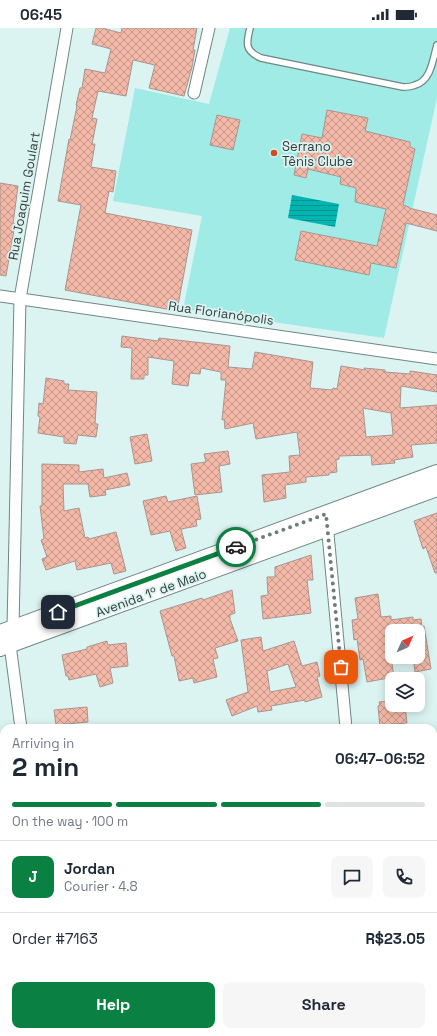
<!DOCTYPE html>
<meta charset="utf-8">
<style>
body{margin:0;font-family:"Space Grotesk",sans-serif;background:#f6f6f7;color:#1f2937;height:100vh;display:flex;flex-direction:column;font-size:15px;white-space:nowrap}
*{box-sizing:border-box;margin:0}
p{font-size:13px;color:#747a83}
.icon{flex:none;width:22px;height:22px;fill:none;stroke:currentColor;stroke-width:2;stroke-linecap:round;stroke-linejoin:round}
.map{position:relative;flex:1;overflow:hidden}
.side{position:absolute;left:0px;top:696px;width:437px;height:312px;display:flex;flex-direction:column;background:#fff;border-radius:12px 12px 0 0;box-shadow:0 2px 10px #0003}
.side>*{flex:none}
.needle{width:26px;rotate:45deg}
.fabs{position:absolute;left:385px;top:596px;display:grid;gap:8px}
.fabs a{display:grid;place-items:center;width:40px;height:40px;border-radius:8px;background:#fff;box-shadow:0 2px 10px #0003;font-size:20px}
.pin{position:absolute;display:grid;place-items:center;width:34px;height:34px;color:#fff;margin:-17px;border-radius:8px;box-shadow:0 2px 6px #0006}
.courier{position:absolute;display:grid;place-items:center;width:40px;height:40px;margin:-20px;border:3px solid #0b8043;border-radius:50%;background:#fff;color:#222;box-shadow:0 1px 5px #0007}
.summary em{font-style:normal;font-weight:700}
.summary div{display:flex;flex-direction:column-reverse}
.summary{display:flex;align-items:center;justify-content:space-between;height:68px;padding:0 12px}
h1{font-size:26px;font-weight:700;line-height:30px}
.bar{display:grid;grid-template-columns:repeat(4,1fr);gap:6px 4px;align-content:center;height:48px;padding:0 12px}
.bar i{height:5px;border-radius:3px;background:#e0e1e3}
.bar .active{background:#0b8043}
.bar p{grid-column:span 4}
.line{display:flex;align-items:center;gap:10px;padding:0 12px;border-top:1px solid #e0e1e3}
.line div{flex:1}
.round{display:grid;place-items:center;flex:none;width:42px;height:42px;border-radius:8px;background:#f6f6f7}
.primary-button{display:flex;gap:8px;margin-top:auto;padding:8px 12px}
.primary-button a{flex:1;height:46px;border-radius:8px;background:#0b8043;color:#fff;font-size:16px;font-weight:700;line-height:46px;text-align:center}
.primary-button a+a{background:#f6f6f7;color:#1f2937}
.status{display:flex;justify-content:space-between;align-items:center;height:28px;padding:0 20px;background:#fff;direction:ltr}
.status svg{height:11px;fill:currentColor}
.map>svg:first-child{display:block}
</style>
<div class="status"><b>06:45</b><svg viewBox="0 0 49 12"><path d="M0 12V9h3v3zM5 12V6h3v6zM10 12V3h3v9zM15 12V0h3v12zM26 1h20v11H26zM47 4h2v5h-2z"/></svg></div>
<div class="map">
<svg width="437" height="1008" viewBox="0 0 437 1008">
<defs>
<pattern id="water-rules" width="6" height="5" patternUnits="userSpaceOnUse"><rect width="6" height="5" fill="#00b5b0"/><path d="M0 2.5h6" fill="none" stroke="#039490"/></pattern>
<pattern id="building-cross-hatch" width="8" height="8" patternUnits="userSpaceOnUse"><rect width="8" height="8" fill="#f3b8a7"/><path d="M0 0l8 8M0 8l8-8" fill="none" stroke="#c59789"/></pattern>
</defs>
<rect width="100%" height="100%" fill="#dbf4f2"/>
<polygon fill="#a0ebe6" points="230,0 437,0 437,70 384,310 183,281 202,188 113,173 135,60 209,76"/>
<polygon fill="url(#water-rules)" points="292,167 339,176 335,199 288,190"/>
<g fill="url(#building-cross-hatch)" stroke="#a9958f" fill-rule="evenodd">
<polygon points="96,0 102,0 121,5 122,0 197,0 193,22 195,22 192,39 184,68 149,60 155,37 133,32 126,68 98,63 92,90 97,91 92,116 95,116 91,139 116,143 113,164 109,163 105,185 192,202 177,283 65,262 81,177 58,173 69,111 70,112 77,78 76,77 80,60 82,60 85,41 105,45 111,21 92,16"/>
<polygon points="327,82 368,90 365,103 410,114 410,119 415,121 403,177 409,179 409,180 437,187 437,203 406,195 396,240 371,235 369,247 295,232 301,203 377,218 386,181 355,174 356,160 340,156 341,149 308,141 306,150 294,147 302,106 322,110"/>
<polygon points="217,87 240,92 233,122 210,117"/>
<polygon points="0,155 18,158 13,196 15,196 6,248 0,247"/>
<path d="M 122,308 L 158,313 L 159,310 L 230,318 L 228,339 L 252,341 L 255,324 L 313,334 L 310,360 L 332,362 L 333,360 L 337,361 L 341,338 L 365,342 L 364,340 L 385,342 L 385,344 L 410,346 L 410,343 L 437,347 L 437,364 L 401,358 L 400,380 L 437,377 L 437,415 L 411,417 L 413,429 L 394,432 L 395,435 L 372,437 L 371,427 L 339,428 L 339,431 L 336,432 L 337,444 L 329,445 L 329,447 L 306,449 L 306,454 L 285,457 L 286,470 L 264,474 L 262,447 L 290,444 L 289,428 L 300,427 L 297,404 L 256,411 L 253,395 L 225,401 L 224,391 L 222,392 L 226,352 L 221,352 L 221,344 L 201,340 L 200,346 L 190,345 L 188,358 L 172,356 L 174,333 L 148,329 L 148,347 L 144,347 L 144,351 L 131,351 L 132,320 L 121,319 ZM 363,380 L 391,385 L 393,407 L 366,409 Z"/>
<polygon points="46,350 64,353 64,356 69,356 68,362 97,364 95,396 98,396 96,409 78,407 76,416 64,415 64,409 38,405 40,389 38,388 39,375 43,376"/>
<polygon points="147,406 152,433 135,436 130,409"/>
<polygon points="228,423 230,436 219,438 222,464 195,467 191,436 206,434 204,426"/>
<polygon points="42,436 79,437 79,444 103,441 104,450 127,445 130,457 105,462 106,467 90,469 88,456 63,456 64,483 79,480 85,510 88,509 89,511 116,504 126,543 114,546 111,535 77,542 75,533 46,542 42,531 47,529 41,512 44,511 40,478 42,478"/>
<polygon points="166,468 168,474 197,468 201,491 196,492 197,498 181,501 186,520 176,523 170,503 151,507 143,473"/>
<polygon points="437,485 437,545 435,545 426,519 423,521 414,493"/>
<polygon points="311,527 313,552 307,552 311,585 263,591 261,568 268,567 267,549 275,549 275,539"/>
<polygon points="232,562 235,585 230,587 230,591 238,613 215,620 218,630 213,631 217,649 194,655 193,650 179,653 174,628 172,628 160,583 202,570 203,572"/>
<polygon points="378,566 381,589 391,588 391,592 413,589 413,592 421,591 422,599 424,598 431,641 415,644 413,629 418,629 418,603 392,603 392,636 394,649 367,654 363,631 360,632 357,611 354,612 352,592 358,591 355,570"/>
<path d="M 261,609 L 263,623 L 294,613 L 302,638 L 317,634 L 320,648 L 317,649 L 322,669 L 305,674 L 305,672 L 271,678 L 272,682 L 258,684 L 257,678 L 232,688 L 226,672 L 248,664 L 241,612 ZM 288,636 L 296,659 L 270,664 L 267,643 Z"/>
<polygon points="107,613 108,617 126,615 128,638 110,640 113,655 100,659 96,646 69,652 68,648 66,648 62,627 87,621 87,619"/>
<polygon points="392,673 392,677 405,677 407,695 393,696 394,700 380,700 378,678 380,677 379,674"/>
<polygon points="87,679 88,694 56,697 54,682"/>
</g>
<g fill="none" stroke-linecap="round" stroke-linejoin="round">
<defs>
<path id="service" d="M 250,0 C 246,16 245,23 261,30 L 403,59 C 407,59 411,59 415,57 C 431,53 433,31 437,17"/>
<g id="minor">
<polyline points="194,65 209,0"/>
<polyline points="0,268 437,331"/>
<polyline points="327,495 346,700"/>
<polyline points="21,700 10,617 13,600 20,271 67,0"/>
<polyline points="0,825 4,824"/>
<polyline points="433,921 437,920"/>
<polyline points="61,1004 61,1008"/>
<polyline points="376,1004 376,1008"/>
<polyline points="142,1008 156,1004"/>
</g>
<g id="secondary">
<polyline points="0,605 437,445"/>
<polyline points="0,620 437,460"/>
</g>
</defs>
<use href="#service" stroke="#708685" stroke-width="8"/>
<use href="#minor" stroke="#708685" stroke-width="13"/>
<use href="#secondary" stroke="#708685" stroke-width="18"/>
<use href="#service" stroke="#fff" stroke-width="5.5"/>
<use href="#minor" stroke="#fff" stroke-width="11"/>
<use href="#secondary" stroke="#fff" stroke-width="16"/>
</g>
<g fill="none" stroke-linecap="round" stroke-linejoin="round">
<polyline stroke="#6e7d7c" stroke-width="4" stroke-dasharray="0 7.2" points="236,519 326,486 341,639"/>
<polyline stroke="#0b8043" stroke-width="5" points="58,584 236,519"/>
</g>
<circle fill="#d34b1f" stroke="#dbf4f2" stroke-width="1.5" cx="274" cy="125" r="4"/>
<g text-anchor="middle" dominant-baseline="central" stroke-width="3.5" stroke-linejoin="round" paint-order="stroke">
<g font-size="13" fill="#333d3c" stroke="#dbf4f2" text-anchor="start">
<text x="282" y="118">Serrano<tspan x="282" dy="15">Tênis Clube</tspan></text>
</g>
<g font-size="13" fill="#333d3c" stroke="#dbf4f2">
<text transform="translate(24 168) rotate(-80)">Rua Joaquim Goulart</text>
<text transform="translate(221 285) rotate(8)">Rua Florianópolis</text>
<text transform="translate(151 565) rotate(-20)">Avenida 1º de Maio</text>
</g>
</g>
</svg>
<div class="fabs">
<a><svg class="needle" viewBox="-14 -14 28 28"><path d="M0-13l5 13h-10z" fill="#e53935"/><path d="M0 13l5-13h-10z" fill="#747a83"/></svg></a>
<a><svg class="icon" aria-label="layers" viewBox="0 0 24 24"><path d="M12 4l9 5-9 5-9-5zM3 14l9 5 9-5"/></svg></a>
</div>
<div class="pin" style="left:341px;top:639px;background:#ea580c"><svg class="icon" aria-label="bag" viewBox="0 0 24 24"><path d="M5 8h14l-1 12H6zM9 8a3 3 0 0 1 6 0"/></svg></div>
<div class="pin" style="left:58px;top:584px;background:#1f2937"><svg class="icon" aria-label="home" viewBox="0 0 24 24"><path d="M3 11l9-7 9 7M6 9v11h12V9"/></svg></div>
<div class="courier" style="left:236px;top:519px"><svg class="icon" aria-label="car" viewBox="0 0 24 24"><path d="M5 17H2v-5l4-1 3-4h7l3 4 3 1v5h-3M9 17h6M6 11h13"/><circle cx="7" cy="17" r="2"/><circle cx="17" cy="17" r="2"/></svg></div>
<section class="side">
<div class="summary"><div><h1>2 min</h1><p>Arriving in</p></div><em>06:47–06:52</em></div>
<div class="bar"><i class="active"></i><i class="active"></i><i class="active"></i><i></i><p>On the way · 100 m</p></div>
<div class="line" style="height:72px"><b class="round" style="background:#0b8043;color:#fff">J</b><div><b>Jordan</b><p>Courier · 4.8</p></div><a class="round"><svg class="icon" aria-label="chat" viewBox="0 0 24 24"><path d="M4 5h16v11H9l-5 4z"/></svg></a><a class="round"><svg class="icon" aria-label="phone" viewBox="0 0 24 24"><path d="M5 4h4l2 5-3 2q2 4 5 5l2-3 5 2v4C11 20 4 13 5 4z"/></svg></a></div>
<div class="line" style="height:52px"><div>Order #7163</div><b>R$23.05</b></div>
<div class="primary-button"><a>Help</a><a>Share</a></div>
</section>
</div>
